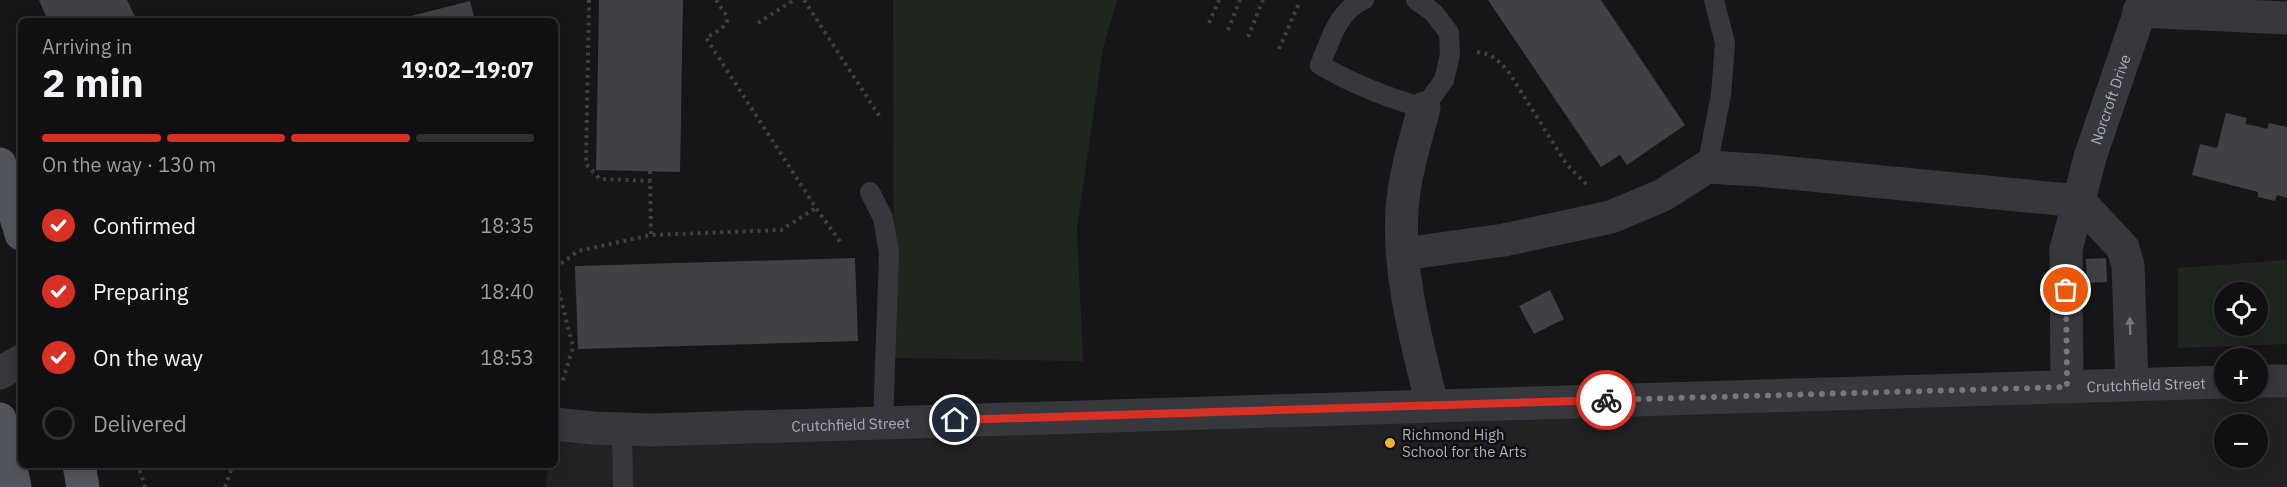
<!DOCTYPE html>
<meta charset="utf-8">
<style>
body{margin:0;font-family:"IBM Plex Sans",sans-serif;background:#19191b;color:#f1f3f6;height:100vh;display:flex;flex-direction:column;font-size:22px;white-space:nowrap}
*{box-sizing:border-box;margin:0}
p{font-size:20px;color:#9c9d9f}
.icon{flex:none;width:33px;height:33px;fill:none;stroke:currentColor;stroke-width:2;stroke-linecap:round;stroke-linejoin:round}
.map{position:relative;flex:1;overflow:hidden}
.details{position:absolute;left:18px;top:18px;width:540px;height:450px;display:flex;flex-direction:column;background:#101012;border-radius:9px;box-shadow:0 3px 15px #0003,0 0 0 2px #303032}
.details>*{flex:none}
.fabs{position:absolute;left:2214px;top:282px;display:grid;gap:12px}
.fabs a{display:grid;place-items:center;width:54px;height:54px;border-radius:50%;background:#101012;box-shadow:0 3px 15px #0003,0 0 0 2px #303032;font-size:30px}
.pin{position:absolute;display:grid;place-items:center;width:51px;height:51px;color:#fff;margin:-26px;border:3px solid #fff;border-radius:50%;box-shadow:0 2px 6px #0007}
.courier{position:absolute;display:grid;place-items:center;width:60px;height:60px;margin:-30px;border:4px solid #d93025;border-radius:50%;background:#fff;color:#222;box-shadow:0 2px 8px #0007}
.head em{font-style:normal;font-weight:700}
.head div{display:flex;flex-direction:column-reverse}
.head{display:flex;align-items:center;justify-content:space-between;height:102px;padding:0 24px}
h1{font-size:39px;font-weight:700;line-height:45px}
.bar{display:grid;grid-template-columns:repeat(4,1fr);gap:9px 6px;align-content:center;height:72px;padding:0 24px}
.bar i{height:8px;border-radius:4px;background:#303032}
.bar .on{background:#d93025}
.bar p{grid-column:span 4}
ol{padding:0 24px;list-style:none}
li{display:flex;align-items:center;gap:18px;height:66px}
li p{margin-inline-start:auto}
li .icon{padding:6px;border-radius:50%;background:#d93025;color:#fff;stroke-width:4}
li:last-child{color:#9c9d9f}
li i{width:33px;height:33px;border:3px solid #303032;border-radius:50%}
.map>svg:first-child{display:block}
</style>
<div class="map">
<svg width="2287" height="487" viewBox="0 0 2287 487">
<rect width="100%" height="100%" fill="#161618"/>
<path fill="#222225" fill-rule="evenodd" d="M 2287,381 L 2287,487 L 546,487 L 548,465 L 555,465 L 555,424 L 2258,392 ZM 2224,424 L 2258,424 L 2258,458 L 2224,458 Z"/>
<g fill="#1e261f" fill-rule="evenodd">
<polygon points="893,0 1117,0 1103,48 1077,228 1083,361 894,358"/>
<path d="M 2287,260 L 2287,344 L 2178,348 L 2178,268 ZM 2224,292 L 2258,292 L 2258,326 L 2224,326 Z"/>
</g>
<g fill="#404145">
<polygon points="39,0 127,0 137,21 48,21"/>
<polygon points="599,0 683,0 680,172 596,170"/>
<polygon points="1488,0 1601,0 1685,125 1627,165 1620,155 1601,167"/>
<polygon points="470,1 475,21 395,21 395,20"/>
<polygon points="2226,113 2247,118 2245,124 2256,126 2267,129 2269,123 2287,127 2287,198 2277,195 2275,201 2258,197 2258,192 2192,175 2200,144 2217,148"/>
<polygon points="855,258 858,341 578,349 575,266"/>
<polygon points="2106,258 2107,282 2087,283 2086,259"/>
<polygon points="1550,290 1564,319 1534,334 1519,306"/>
</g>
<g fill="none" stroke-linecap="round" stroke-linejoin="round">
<g stroke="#3d3f44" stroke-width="4" stroke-dasharray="3 4.5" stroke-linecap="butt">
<polyline points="589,0 586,164 600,179 651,181"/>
<polyline points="716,0 726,15 727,22 721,29 706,38 816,208 841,243"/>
<polyline points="804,0 880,117"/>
<polyline points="758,23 794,0"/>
<polyline points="1209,23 1219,0"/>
<polyline points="1228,30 1240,0"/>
<polyline points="1248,37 1263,0"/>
<polyline points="1279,49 1300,1"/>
<path d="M 1477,52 C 1491,53 1499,61 1508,71 L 1567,165 L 1588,186"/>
<polyline points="650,171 651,235"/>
<polyline points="555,268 578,251 651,235 781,230 816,208"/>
<polyline points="555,276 573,347 562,383"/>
<polyline points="135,465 139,468 145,487"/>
<polyline points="225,487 233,465"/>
</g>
<g stroke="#37383d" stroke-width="20">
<path d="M 1364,0 C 1338,10 1330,41 1320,65 C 1353,84 1388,98 1424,108 L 1444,80 L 1450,55 L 1449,33 L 1434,13 L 1416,0"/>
<polyline points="1707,167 1721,95 1725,43 1714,0"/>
<polyline points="870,192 883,218 889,253 883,422"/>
<polyline points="622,430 623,487"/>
</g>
<g stroke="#37383d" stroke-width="33">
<polyline points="2139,11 2287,18"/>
<path d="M 1424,108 C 1415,142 1404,176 1402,211 C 1398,276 1417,342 1432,405"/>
<path id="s1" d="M 1403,254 L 1504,240 L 1611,217 L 1663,195 L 1707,167 L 1758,170 L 2079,201 L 2090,157 L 2144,0"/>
<polyline points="2067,387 2066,249 2079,201 2123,248 2128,265 2132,385"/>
</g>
<g stroke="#37383d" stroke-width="33">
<polyline points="0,373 21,361"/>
<polyline points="2258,381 2287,381"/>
<path id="s2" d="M 555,424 L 593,428 L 652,430 L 2224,382"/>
</g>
<g stroke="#53555c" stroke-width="33">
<polyline points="0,164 21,234"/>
<polyline points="0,419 15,487"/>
<polyline points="79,465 83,487"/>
</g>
</g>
<defs><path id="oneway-solid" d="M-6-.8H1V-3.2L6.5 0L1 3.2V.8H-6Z" transform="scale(1.5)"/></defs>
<use fill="#757881" href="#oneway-solid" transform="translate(2130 326) rotate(-92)"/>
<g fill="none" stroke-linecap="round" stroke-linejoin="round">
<polyline stroke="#757880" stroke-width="6" stroke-dasharray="0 10.8" points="1606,400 2067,387 2066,290"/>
<polyline stroke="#d93025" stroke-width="8" points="955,420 1606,400"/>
</g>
<circle fill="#f2b134" stroke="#111113" stroke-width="2" cx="1390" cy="443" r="6"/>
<g text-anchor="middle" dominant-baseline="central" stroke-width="5" stroke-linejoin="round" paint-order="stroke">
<g font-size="15" fill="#a8adb8" stroke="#111113">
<text stroke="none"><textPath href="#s1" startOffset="800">Norcroft Drive</textPath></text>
<text stroke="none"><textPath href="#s2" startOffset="1592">Crutchfield Street</textPath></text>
<text stroke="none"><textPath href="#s2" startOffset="296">Crutchfield Street</textPath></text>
</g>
<g font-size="15" fill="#a8adb8" stroke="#111113" text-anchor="start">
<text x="1402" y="434">Richmond High<tspan x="1402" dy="17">School for the Arts</tspan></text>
</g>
</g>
</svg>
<div class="fabs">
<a><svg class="icon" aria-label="locate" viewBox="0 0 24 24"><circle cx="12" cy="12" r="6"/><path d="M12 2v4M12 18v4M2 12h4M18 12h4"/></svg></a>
<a>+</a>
<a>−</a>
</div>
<div class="pin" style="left:2066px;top:290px;background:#ea580c"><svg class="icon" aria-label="bag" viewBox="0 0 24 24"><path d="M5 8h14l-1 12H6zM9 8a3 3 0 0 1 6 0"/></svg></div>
<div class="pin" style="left:955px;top:420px;background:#1f2937"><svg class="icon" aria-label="home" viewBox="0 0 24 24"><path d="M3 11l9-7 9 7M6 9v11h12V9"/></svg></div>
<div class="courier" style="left:1606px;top:400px"><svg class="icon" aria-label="bike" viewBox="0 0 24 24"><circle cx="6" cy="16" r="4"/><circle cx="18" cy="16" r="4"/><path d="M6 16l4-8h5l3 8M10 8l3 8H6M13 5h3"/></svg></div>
<section class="details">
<div class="head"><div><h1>2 min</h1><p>Arriving in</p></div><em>19:02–19:07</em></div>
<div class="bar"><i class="on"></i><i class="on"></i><i class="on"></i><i></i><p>On the way · 130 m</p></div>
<ol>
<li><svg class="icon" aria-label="check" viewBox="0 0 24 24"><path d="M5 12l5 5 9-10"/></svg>Confirmed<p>18:35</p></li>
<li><svg class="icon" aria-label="check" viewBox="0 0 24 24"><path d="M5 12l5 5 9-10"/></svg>Preparing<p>18:40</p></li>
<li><svg class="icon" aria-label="check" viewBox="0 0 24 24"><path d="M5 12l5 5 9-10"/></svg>On the way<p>18:53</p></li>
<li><i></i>Delivered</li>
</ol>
</section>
</div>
